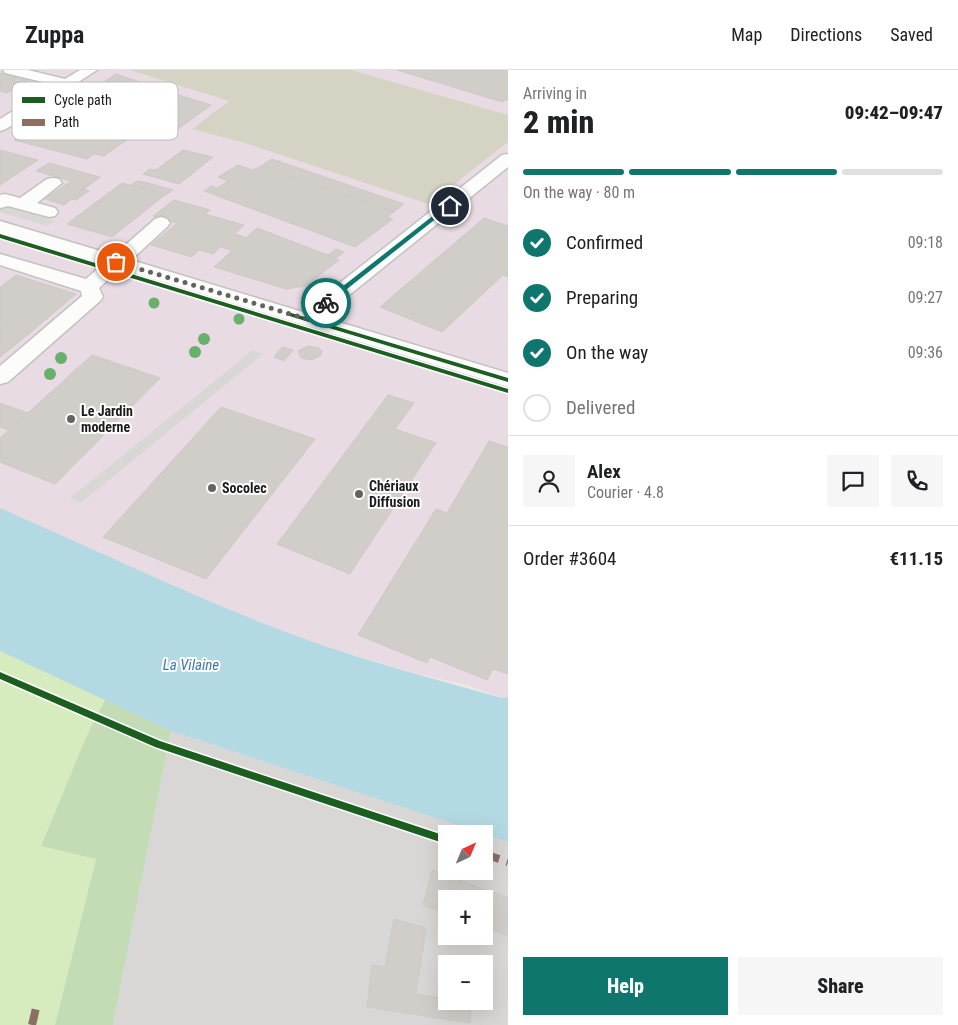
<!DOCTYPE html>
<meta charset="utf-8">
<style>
body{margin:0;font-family:"Roboto Condensed",sans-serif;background:#f6f6f6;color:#202124;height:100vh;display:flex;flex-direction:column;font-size:19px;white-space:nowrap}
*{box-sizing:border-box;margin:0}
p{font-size:16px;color:#757577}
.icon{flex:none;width:28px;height:28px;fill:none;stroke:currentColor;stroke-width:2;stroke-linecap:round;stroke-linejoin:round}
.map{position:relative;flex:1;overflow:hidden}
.panel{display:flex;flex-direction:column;background:#fff;width:450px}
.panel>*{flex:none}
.needle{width:32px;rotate:44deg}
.fabs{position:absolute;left:438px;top:755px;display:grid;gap:10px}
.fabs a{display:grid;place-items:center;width:55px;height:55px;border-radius:0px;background:#fff;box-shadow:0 5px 20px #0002;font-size:25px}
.pin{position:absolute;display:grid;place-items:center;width:42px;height:42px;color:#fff;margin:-21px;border:2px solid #fff;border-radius:50%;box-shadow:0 1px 5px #0007}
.courier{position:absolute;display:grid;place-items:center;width:50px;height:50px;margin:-25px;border:4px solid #0f766e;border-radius:50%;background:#fff;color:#222;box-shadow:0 1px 6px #0007}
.head em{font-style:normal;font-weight:800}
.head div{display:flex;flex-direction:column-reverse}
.head{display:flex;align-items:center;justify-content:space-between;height:85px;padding:0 15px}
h1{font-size:32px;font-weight:800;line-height:38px}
.bar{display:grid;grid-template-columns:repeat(4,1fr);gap:8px 5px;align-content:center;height:60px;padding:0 15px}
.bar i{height:6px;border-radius:4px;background:#e0e0e0}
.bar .current{background:#0f766e}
.bar p{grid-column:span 4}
.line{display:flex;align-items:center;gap:12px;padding:0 15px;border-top:1px solid #e0e0e0}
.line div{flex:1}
.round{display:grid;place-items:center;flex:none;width:52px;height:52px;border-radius:0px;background:#f6f6f6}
ol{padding:0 15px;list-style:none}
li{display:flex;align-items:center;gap:15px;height:55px}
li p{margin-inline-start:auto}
li .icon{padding:5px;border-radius:50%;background:#0f766e;color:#fff;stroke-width:4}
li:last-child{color:#757577}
li i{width:28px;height:28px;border:2px solid #e0e0e0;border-radius:50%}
.primary-button{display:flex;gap:10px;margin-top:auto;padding:10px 15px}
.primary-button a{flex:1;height:58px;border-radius:0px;background:#0f766e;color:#fff;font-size:20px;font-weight:800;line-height:58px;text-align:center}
.primary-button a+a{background:#f6f6f6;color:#202124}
header{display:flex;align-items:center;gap:30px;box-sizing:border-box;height:70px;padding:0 25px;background:#fff;border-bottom:1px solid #e0e0e0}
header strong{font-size:24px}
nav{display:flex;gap:28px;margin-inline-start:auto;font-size:18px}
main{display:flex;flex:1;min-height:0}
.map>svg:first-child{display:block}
</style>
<header>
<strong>Zuppa</strong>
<nav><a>Map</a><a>Directions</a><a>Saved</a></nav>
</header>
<main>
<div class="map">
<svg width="508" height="955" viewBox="0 0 508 955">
<rect width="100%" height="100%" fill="#eae8e4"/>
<path fill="#d9d7d5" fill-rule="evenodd" d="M 171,661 L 508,772 L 508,955 L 113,955 ZM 446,764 L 484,764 L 484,801 L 446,801 ZM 446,829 L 484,829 L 484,866 L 446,866 ZM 446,894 L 484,894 L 484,931 L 446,931 Z"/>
<polygon fill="#e9dbe4" points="0,0 508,0 508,627 502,628 460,613 417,604 327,577 209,535 0,438"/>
<polygon fill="#d5d4c4" points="130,0 351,0 508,45 508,72 429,134 245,73 192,59 229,31"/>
<polygon fill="#d7ecbe" points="0,581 105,630 87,665 41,775 96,789 55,955 0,955"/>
<polygon fill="#c4dcb6" points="105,630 171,661 113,955 55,955 96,789 41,776 87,665"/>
<g fill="#d8d7d6">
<polygon points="4,136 55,151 47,156 0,142 0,138"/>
<polygon points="253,280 263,284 81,433 70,428"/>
</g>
<path fill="#b3d9e2" d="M 0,438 C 89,477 177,519 267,555 C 343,585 423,606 502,628 L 508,627 L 508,772 L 171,661 L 0,581 Z"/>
<g fill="#d1ceca" stroke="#cec9c5">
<polygon points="397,0 508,0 508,29 502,32"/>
<polygon points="0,3 29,10 7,23 0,21"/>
<polygon points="116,4 179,25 211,35 171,64 65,37"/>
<polygon points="51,46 132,66 104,86 94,84 87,89 14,70"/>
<polygon points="0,80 38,90 0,115"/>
<polygon points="183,80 213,87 179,114 143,104 150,99 156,100"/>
<polygon points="272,89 404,134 394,142 261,96"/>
<polygon points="49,93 100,107 64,135 45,129 71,111 36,101"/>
<polygon points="238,95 253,100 261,96 394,142 387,147 393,149 355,177 204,121 212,116 217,118 228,111 218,107"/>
<polygon points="137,111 148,113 142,118 131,115"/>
<polygon points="122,113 165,125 112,167 67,154"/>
<polygon points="148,113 173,120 166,125 142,118"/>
<polygon points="84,119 89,121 76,130 71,129"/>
<polygon points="174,130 210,140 205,144 244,155 213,184 199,180 192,187 151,175 177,153 153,146"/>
<polygon points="484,148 508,156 508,207 503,205 442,262 380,237"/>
<polygon points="257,158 328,185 339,190 305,216 286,219 214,197"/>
<polygon points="236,164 247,168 233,181 221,177"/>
<polygon points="336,179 344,182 336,188 328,185"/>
<polygon points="16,205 76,224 30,263 0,253 0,217"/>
<polygon points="0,253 30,263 0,287"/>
<polygon points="308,276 319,278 322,281 320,286 311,290 301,288 298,281"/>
<polygon points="282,277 293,280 284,291 274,287"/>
<polygon points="92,285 160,308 55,414 0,392 0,368"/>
<polygon points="388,325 414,333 395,359 436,373 350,504 277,474"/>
<polygon points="0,333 28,343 9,360 0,357"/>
<polygon points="221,337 315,369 206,509 103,467"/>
<polygon points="489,371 508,377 508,604 493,599 487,610 430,587 427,593 358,565 436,439 447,443"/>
<polygon points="432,800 508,828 508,866 484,857 484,829 446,829 446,843 423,835"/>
<polygon points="394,849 426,858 416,924 446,929 446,931 471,933 470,953 367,937 372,895 385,897"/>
</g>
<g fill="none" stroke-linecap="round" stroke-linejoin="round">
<defs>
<g id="minor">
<polygon points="3,0 28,0 65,9 80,0 97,0 6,59 0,61 0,49 55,15 5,3"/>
<polygon points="508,84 508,97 322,247 508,303 508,317 120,199 99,218 103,227 100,231 8,312 0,314 0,296 82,226 81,221 0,195 0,184 86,209 103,194 0,163 0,151 114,185 155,149 161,147 167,149 170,153 167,157 131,190 303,242 502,85"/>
<polygon points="53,108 59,109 62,113 37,133 55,138 58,142 55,146 49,147 8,136 0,138 0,125 5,124 20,128 47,109"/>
</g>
</defs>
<use href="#minor" stroke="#c2c2c0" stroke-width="3"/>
<use href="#minor" fill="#fcfcfb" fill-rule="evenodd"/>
<g stroke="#8d6e63" stroke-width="8" stroke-dasharray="16 8" stroke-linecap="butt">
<polyline points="484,784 508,792"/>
<polyline points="32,955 37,934"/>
</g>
<defs>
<g id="cycleway">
<polygon points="0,164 508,319 508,323 0,168"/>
<polygon points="288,242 508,308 508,312 286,245 286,243"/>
<polygon points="0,602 160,671 446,766 446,774 155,677 0,609"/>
</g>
</defs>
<use href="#cycleway" stroke="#fff" stroke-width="3"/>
<use href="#cycleway" fill="#1b5e20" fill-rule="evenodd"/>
</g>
<g fill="#69b06c">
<circle cx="154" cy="233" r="5.5"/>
<circle cx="239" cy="249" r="5.5"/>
<circle cx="204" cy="269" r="6"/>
<circle cx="195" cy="282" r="6"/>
<circle cx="61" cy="288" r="6"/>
<circle cx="50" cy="304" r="6"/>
</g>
<polygon fill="#0f766e" points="448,134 452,136 328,234 324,234 324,231"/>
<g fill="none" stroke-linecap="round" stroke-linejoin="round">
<polyline stroke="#636361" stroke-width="5" stroke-dasharray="0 9" points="116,192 307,249 326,233"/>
</g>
<g fill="#636361" stroke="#fff" stroke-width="2">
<circle cx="71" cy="349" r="5"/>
<circle cx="212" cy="418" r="5"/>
<circle cx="359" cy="424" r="5"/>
</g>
<g text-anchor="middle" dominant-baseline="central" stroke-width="4" stroke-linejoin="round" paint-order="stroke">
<g font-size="14" font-weight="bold" fill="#1b1b1b" stroke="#fff" text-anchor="start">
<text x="81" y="341">Le Jardin<tspan x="81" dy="16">moderne</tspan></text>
<text x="369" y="416">Chériaux<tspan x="369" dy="16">Diffusion</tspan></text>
<text x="222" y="418">Socolec</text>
</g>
<g font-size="15" font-style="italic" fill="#3d76ac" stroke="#fff">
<text x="191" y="595">La Vilaine</text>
</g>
</g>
<rect x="12" y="12" width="166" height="58" rx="8" fill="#fff" stroke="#bbb" stroke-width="1"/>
<rect x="22" y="27" width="23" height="6" fill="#1b5e20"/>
<rect x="22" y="49" width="23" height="7" fill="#8d6e63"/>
<g font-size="14" fill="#1b1b1b">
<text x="54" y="35">Cycle path</text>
<text x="54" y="57">Path</text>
</g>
</svg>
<div class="fabs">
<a><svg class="needle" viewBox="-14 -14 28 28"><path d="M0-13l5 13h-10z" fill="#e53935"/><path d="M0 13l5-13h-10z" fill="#757577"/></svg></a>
<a>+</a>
<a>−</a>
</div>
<div class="pin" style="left:116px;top:192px;background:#ea580c"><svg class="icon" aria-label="bag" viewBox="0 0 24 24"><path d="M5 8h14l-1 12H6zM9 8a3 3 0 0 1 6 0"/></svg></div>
<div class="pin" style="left:450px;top:136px;background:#1f2937"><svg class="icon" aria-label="home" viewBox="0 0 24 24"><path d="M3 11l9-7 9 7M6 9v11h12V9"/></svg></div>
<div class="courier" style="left:326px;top:233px"><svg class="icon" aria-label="bike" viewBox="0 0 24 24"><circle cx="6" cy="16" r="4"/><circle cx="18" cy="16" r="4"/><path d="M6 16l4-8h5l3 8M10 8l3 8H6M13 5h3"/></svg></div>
</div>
<section class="panel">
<div class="head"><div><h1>2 min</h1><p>Arriving in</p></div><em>09:42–09:47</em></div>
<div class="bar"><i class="current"></i><i class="current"></i><i class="current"></i><i></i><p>On the way · 80 m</p></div>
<ol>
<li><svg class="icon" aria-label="check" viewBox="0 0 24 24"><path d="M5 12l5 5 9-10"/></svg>Confirmed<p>09:18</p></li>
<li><svg class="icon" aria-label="check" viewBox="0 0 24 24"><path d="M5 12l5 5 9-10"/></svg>Preparing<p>09:27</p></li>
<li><svg class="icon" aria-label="check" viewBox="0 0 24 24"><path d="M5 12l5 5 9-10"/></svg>On the way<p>09:36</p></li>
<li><i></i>Delivered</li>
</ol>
<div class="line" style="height:90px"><a class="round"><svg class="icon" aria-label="person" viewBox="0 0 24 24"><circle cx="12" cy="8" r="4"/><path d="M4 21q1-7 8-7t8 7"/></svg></a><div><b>Alex</b><p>Courier · 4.8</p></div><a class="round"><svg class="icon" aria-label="chat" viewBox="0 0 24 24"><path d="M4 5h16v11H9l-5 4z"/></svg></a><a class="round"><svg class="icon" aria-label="phone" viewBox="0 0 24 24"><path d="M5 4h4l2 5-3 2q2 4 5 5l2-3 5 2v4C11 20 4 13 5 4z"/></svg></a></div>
<div class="line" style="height:65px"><div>Order #3604</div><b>€11.15</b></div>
<div class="primary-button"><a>Help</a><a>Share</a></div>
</section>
</main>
